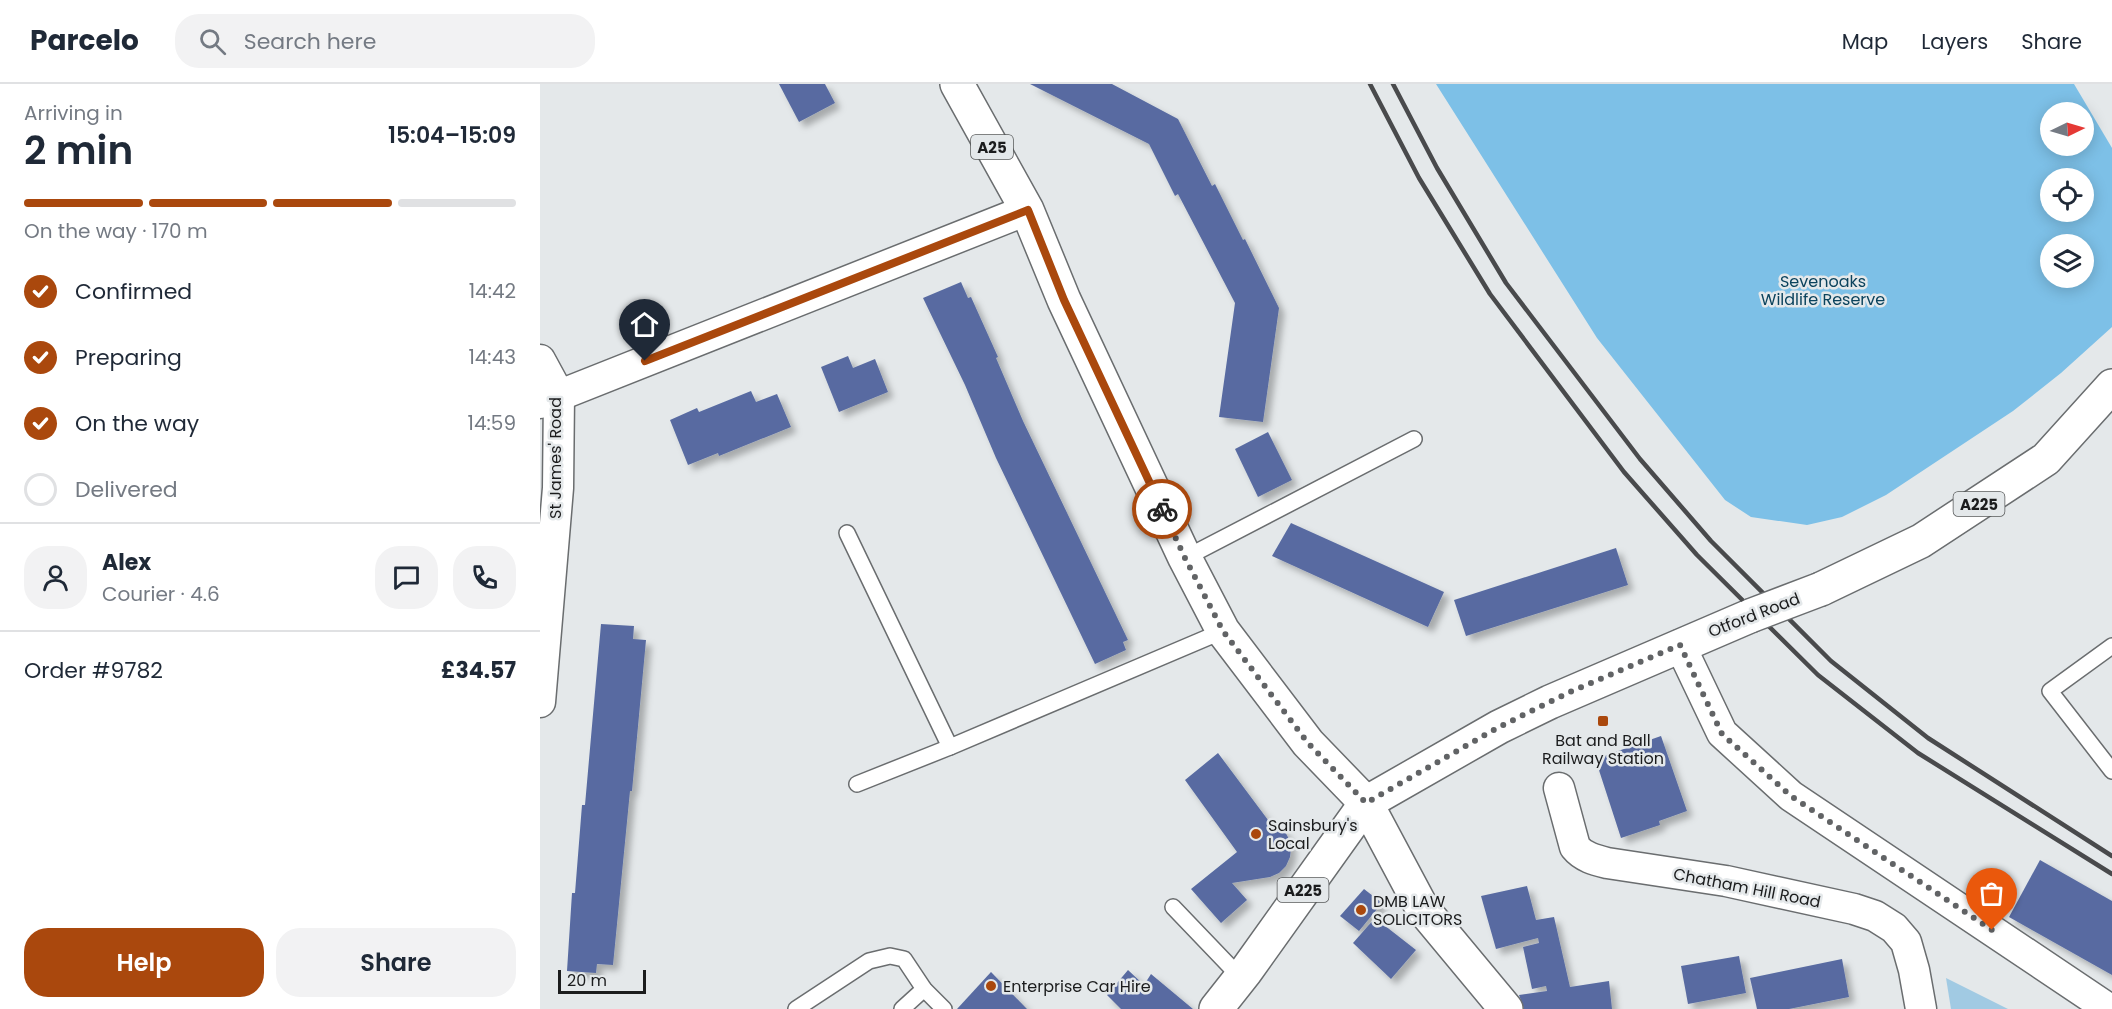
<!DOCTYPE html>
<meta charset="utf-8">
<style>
body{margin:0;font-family:Poppins,sans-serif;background:#f2f2f3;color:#1f2937;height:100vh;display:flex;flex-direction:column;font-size:22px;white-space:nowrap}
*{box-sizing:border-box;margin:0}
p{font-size:20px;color:#747a83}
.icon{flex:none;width:33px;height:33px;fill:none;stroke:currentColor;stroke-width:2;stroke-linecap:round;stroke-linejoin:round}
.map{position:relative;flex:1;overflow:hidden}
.panel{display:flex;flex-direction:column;background:#fff;width:540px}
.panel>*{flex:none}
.needle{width:39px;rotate:85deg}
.fabs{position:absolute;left:1500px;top:18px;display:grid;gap:12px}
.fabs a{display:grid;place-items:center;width:54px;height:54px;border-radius:50%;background:#fff;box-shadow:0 3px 15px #0003;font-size:30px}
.scale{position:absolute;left:18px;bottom:15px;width:88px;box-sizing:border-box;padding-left:6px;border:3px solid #1b1c1d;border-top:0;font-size:16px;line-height:21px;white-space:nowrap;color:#1b1c1d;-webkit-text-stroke:4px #e4e8ea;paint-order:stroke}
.pin{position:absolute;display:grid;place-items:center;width:51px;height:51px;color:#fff;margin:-62px -26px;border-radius:50% 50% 50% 0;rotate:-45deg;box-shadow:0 0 6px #0007}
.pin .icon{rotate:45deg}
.courier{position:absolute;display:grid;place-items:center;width:60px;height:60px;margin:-30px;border:4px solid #aa480d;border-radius:50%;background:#fff;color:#222;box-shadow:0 2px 8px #0007}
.summary em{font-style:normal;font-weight:600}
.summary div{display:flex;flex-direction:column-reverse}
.summary{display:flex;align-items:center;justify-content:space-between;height:102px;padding:0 24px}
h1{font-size:39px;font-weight:600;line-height:45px}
.bar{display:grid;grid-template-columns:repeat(4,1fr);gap:9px 6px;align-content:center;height:72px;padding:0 24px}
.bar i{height:8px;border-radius:4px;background:#e0e1e3}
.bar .selected{background:#aa480d}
.bar p{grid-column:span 4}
.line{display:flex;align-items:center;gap:15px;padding:0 24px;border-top:2px solid #e0e1e3}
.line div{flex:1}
.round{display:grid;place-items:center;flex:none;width:63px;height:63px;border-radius:24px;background:#f2f2f3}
ol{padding:0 24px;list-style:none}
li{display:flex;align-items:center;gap:18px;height:66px}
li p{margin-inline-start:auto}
li .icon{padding:6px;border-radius:50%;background:#aa480d;color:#fff;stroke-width:4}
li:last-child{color:#747a83}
li i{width:33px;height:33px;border:3px solid #e0e1e3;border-radius:50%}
.primary-button{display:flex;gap:12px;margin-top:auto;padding:12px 24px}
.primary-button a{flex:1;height:69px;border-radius:24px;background:#aa480d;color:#fff;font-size:24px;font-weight:600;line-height:69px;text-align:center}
.primary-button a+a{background:#f2f2f3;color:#1f2937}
header{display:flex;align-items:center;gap:36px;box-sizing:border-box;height:84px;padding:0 30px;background:#fff;border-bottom:2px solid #e0e1e3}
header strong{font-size:28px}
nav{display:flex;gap:33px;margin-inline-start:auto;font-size:21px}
.search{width:420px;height:54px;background:#f2f2f3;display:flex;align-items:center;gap:15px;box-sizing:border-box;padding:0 21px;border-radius:24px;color:#747a83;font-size:22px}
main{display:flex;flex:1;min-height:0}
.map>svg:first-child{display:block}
</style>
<header>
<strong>Parcelo</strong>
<div class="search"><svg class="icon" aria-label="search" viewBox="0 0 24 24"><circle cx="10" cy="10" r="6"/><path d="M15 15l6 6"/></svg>Search here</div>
<nav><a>Map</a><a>Layers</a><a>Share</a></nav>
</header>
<main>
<section class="panel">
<div class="summary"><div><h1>2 min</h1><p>Arriving in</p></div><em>15:04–15:09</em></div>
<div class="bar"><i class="selected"></i><i class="selected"></i><i class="selected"></i><i></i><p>On the way · 170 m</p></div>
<ol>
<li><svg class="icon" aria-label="check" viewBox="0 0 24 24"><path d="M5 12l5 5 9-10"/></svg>Confirmed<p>14:42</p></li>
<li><svg class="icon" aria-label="check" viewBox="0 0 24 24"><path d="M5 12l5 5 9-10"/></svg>Preparing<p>14:43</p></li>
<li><svg class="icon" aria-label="check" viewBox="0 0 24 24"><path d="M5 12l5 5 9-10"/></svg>On the way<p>14:59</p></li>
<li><i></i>Delivered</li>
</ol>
<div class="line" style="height:108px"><a class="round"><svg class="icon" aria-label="person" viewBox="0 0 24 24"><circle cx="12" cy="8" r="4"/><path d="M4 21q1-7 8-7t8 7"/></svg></a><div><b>Alex</b><p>Courier · 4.6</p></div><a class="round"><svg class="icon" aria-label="chat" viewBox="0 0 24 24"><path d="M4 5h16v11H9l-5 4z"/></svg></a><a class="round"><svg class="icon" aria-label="phone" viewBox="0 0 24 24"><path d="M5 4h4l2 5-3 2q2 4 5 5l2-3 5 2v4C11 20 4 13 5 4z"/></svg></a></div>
<div class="line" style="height:78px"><div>Order #9782</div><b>£34.57</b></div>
<div class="primary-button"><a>Help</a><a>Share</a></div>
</section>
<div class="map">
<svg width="1572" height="925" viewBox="0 0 1572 925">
<defs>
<filter id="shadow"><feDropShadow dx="5.5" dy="5.5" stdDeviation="3" flood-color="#0004"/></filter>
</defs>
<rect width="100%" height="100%" fill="#e4e8ea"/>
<polygon fill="#a1cae3" points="1406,894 1468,925 1411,925"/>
<path fill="#7dc0e7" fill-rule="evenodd" d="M 896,0 L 1534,0 L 1572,64 L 1572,243 L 1521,289 L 1473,327 L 1346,411 L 1302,433 L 1267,441 L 1211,433 L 1185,416 L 1057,254 ZM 1510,28 L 1544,28 L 1544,62 L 1510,62 ZM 1510,94 L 1544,94 L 1544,128 L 1510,128 ZM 1510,160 L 1544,160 L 1544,194 L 1510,194 Z"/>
<g fill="#586ba1" filter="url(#shadow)">
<polygon points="239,0 285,0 295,19 259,38"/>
<polygon points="490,0 572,0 638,35 672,102 675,100 703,156 705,155 739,224 723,338 679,333 695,219 638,110 635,112 609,60"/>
<polygon points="421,198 428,214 431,213 458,273 456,274 483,337 588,556 583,558 586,566 555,580 456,374 425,301 383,214"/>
<polygon points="308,272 313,284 335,275 348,308 299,328 281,283"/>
<polygon points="211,307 216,318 237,310 251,343 179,372 178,369 148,381 130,336 157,324 159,328"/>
<polygon points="728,348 752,396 718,413 695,365"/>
<polygon points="751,439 904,508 888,543 732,472"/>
<polygon points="1076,464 1088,501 926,552 914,516"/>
<polygon points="61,540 94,542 93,555 106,556 92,707 90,707 73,881 57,880 56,889 27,887 32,809 35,809 42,721 45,721"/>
<polygon points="1121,652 1147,727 1119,737 1120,741 1081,754 1056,677 1058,674"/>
<polygon points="678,669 728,736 744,746 749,755 751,764 750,773 746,782 739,789 730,793 692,799 707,816 681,839 651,805 697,768 645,696"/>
<polygon points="1500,776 1572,817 1572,891 1469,833"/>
<polygon points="987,802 996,836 1014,833 1030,903 1069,897 1072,925 984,925 979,911 1007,907 1006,902 992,905 983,863 999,859 998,854 956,865 941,812"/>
<polygon points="824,805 842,819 819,847 800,832"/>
<polygon points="835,834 876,866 851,895 813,859"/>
<polygon points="1199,872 1206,909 1148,920 1141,882"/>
<polygon points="1302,875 1309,913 1249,925 1217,925 1210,894"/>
<polygon points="588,886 604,901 611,890 653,925 581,925 567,911"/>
<polygon points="451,888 487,925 417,925"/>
</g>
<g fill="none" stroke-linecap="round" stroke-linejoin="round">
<defs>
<g id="lane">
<polyline points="307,449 410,663"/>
<polyline points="645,474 874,355"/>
<polyline points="1572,562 1510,607 1572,687"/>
<polyline points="317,700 410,663 683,547"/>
<polyline points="633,823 701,894"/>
<polyline points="256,925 329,877 350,872 364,875 384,905 404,925"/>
<polyline points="362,925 384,905"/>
</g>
<g id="street">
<polyline points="0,276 19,311 18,404 0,618"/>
<polyline points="0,319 487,126"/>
<polyline points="1140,561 1182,649 1251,712 1569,925"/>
<path d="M 1019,704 L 1035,763 C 1043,773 1055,776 1067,779 L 1186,797 L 1314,825 L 1335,832 L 1354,844 L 1366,858 L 1374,886 L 1381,925"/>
</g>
<g id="primary">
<polyline points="1281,505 1381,457 1506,375 1572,302"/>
<polyline points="676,925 706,887 826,719 959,643 1010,618 1210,532"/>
</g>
<polyline id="highway" points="417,0 487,126 524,216 645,474 683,547 768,659 826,719 882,824 966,925"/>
</defs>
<use href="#lane" stroke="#6a6d6f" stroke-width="18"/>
<use href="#street" stroke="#6a6d6f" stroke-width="33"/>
<use href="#primary" stroke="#6a6d6f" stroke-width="36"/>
<use href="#highway" stroke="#6a6d6f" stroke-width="36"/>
<use href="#lane" stroke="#fff" stroke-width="15"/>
<use href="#street" stroke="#fff" stroke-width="30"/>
<use href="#primary" stroke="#fff" stroke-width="33"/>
<use href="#highway" stroke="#fff" stroke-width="33"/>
<g stroke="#494a4c" stroke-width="4.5">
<polyline points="830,0 879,94 950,210 1084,388 1157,471 1278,591 1378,669 1572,790"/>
<polyline points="853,0 897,84 966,199 1100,375 1171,457 1291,577 1388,654 1572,772"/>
</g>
<defs>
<polyline id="primary-bridge" points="1210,532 1281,505"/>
</defs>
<use href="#primary-bridge" stroke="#6a6d6f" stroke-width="36" stroke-linecap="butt"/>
<use href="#primary-bridge" stroke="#fff" stroke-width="33"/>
</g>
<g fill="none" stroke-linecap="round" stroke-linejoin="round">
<polyline stroke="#616365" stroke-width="6" stroke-dasharray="0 10.8" points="622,425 645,474 683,547 768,659 826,719 959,643 1030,608 1140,561 1182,650 1251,712 1452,846"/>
<polyline stroke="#aa480d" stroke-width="8" points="105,277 488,126 524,216 622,425"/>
</g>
<g fill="#aa480d" stroke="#e4e8ea" stroke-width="2">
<rect x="1057" y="631" width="12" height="12" rx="3"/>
<circle cx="716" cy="750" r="6"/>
<circle cx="821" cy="826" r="6"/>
<circle cx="451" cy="902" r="6"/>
</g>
<g text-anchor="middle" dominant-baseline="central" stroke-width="5" stroke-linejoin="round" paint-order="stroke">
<g fill="#e4e8ea" stroke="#57595a" stroke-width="1.5">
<rect x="431" y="51" width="42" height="24" rx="4.5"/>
<rect x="1413.5" y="408" width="51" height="24" rx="4.5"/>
<rect x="737.5" y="794" width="51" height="24" rx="4.5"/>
</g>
<g font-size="15" font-weight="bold" fill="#1b1c1d">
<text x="452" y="63">A25</text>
<text x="1439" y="420">A225</text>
<text x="763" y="806">A225</text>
</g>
<g font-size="16" fill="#0b435d" stroke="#e4e8ea">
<text x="1283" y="197">Sevenoaks<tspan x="1283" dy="18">Wildlife Reserve</tspan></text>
</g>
<g font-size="16" fill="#1b1c1d" stroke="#e4e8ea">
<text transform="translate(15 374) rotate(-90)">St James' Road</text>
<text transform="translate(1214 531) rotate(-21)">Otford Road</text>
<text transform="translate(1207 804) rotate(11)">Chatham Hill Road</text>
</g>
<g font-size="16" fill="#1b1c1d" stroke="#e4e8ea" text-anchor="start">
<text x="1063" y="656" text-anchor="middle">Bat and Ball<tspan x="1063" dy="18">Railway Station</tspan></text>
<text x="728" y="741">Sainsbury's<tspan x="728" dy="18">Local</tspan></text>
<text x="833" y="817">DMB LAW<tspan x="833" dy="18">SOLICITORS</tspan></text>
<text x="463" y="902">Enterprise Car Hire</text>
</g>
</g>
</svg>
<div class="fabs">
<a><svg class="needle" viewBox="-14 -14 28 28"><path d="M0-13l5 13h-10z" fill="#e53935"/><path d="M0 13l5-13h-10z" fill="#747a83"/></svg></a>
<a><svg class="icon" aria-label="locate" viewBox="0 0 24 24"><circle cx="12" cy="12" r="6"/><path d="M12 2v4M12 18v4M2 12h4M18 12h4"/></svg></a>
<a><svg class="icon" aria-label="layers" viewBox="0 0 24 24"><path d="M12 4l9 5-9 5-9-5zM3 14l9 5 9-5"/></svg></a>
</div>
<div class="scale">20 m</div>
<div class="pin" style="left:1452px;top:846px;background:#ea580c"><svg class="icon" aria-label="bag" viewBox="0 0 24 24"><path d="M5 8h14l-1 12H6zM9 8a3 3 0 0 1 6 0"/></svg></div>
<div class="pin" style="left:105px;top:277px;background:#1f2937"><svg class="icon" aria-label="home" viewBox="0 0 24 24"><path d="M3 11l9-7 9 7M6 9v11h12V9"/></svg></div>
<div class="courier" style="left:622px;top:425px"><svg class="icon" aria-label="bike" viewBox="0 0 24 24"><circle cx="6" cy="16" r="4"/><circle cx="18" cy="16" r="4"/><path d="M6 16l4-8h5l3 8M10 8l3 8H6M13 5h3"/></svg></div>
</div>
</main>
